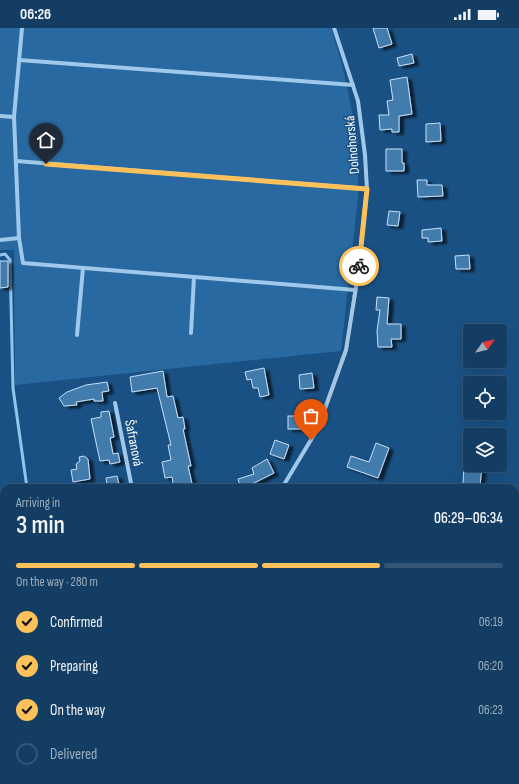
<!DOCTYPE html>
<meta charset="utf-8">
<style>
body{margin:0;font-family:"Sofia Sans Condensed",sans-serif;background:#1d4469;color:#f1f3f6;height:100vh;display:flex;flex-direction:column;font-size:15px;white-space:nowrap}
*{box-sizing:border-box;margin:0}
p{font-size:13px;color:#9daebe}
.icon{flex:none;width:22px;height:22px;fill:none;stroke:currentColor;stroke-width:2;stroke-linecap:round;stroke-linejoin:round}
.map{position:relative;flex:1;overflow:hidden}
.sheet{position:absolute;left:0px;top:456px;width:519px;height:300px;display:flex;flex-direction:column;background:#143d63;border-radius:12px 12px 0 0;box-shadow:0 4px 16px #0002,0 0 0 1px #335678}
.sheet>*{flex:none}
.needle{width:26px;rotate:56deg}
.tools{position:absolute;left:463px;top:296px;display:grid;gap:8px}
.tools a{display:grid;place-items:center;width:44px;height:44px;border-radius:4px;background:#143d63;box-shadow:0 4px 16px #0002,0 0 0 1px #335678;font-size:20px}
.pin{position:absolute;display:grid;place-items:center;width:34px;height:34px;color:#fff;margin:-41px -17px;border-radius:50% 50% 50% 0;rotate:-45deg;box-shadow:0 0 4px #0007}
.pin .icon{rotate:45deg}
.courier{position:absolute;display:grid;place-items:center;width:40px;height:40px;margin:-20px;border:3px solid #fdc15b;border-radius:50%;background:#fff;color:#222;box-shadow:0 1px 5px #0007}
.overview em{font-style:normal;font-weight:600}
.overview div{display:flex;flex-direction:column-reverse}
.overview{display:flex;align-items:center;justify-content:space-between;height:68px;padding:0 16px}
h1{font-size:26px;font-weight:600;line-height:30px}
.bar{display:grid;grid-template-columns:repeat(4,1fr);gap:6px 4px;align-content:center;height:48px;padding:0 16px}
.bar i{height:5px;border-radius:3px;background:#335678}
.bar .current{background:#fdc15b}
.bar p{grid-column:span 4}
ol{padding:0 16px;list-style:none}
li{display:flex;align-items:center;gap:12px;height:44px}
li p{margin-inline-start:auto}
li .icon{padding:4px;border-radius:50%;background:#fdc15b;color:#111;stroke-width:4}
li:last-child{color:#9daebe}
li i{width:22px;height:22px;border:2px solid #335678;border-radius:50%}
.status{display:flex;justify-content:space-between;align-items:center;height:28px;padding:0 20px;background:#143d63;direction:ltr}
.status svg{height:11px;fill:currentColor}
.map>svg:first-child{display:block}
</style>
<div class="status"><b>06:26</b><svg viewBox="0 0 49 12"><path d="M0 12V9h3v3zM5 12V6h3v6zM10 12V3h3v9zM15 12V0h3v12zM26 1h20v11H26zM47 4h2v5h-2z"/></svg></div>
<div class="map">
<svg width="519" height="756" viewBox="0 0 519 756">
<defs>
<filter id="shadow"><feDropShadow dx="4.5" dy="2.5" stdDeviation="1" flood-color="#0009"/></filter>
</defs>
<rect width="100%" height="100%" fill="#1a5184"/>
<polygon fill="#2969a1" points="0,0 331,0 342,36 358,111 358,169 341,323 15,357 14,222 0,222"/>
<g fill="none" stroke-linecap="round" stroke-linejoin="round">
<polyline stroke="#92c4ed" stroke-width="3" points="0,227 5,226 10,232 13,360 27,460"/>
</g>
<g fill="#437bad" stroke="#c4e0f8" filter="url(#shadow)">
<polygon points="373,0 387,0 392,16 379,20"/>
<polygon points="412,26 414,35 399,38 397,30"/>
<polygon points="407,49 412,86 399,88 399,104 392,104 392,101 380,102 379,87 389,87 387,73 393,72 390,52"/>
<polygon points="440,95 441,113 426,114 426,96"/>
<polygon points="386,121 402,121 402,135 404,135 404,143 386,143"/>
<polygon points="417,152 427,152 427,157 442,157 443,168 418,169"/>
<polygon points="389,183 400,184 398,198 387,197"/>
<polygon points="441,200 442,213 428,214 428,210 422,210 422,202"/>
<polygon points="469,227 470,241 456,241 455,228"/>
<polygon points="0,233 8,233 8,259 0,260"/>
<polygon points="377,269 389,270 387,296 401,296 401,311 391,311 392,319 378,319 377,303 380,282 376,282"/>
<polygon points="264,340 269,367 260,369 258,360 253,360 251,351 247,352 245,344"/>
<polygon points="163,343 167,369 173,368 178,390 183,389 185,401 183,401 191,438 188,438 193,460 174,460 172,449 165,450 162,434 171,432 168,417 171,417 157,360 132,364 130,349"/>
<polygon points="312,345 314,360 300,361 299,347"/>
<polygon points="107,354 109,363 102,364 103,373 94,373 94,371 76,374 77,377 64,378 59,370 67,364 86,357"/>
<polygon points="109,383 114,409 110,410 113,426 118,425 120,434 110,436 109,432 100,433 91,391 101,389 101,384"/>
<rect x="288" y="388" width="16" height="13"/>
<polygon points="275,412 289,417 284,431 270,426"/>
<polygon points="376,415 389,420 378,450 347,439 351,428 369,434"/>
<polygon points="84,428 88,431 90,451 73,454 71,442 77,441 76,436 80,433 79,429"/>
<polygon points="267,431 274,445 250,457 251,460 241,460 238,451 254,446 252,440"/>
<polygon points="464,437 482,437 480,458 463,456"/>
<polygon points="117,448 120,460 108,460 106,450"/>
</g>
<g fill="none" stroke-linecap="round" stroke-linejoin="round">
<g stroke="#9fc8eb" stroke-width="4">
<polyline points="19,32 353,57"/>
<polyline points="0,88 14,89"/>
<polyline points="16,133 367,161"/>
<polyline points="19,210 23,235 355,262"/>
<polyline points="0,212 19,210 14,89 22,0"/>
<polyline points="191,305 194,249"/>
<polyline points="77,307 83,240"/>
<polyline points="115,375 132,460"/>
<polyline points="282,460 318,400 346,322 358,247 367,161 365,127 358,73 334,0"/>
<polyline points="0,564 4,564"/>
<polyline points="0,606 4,608"/>
</g>
</g>
<g fill="none" stroke-linecap="round" stroke-linejoin="round">
<polyline stroke="#afc2d4" stroke-width="4" stroke-dasharray="0 7.2" points="311,412 318,400 346,322 359,238"/>
<polyline stroke="#fdc15b" stroke-width="5" points="46,136 367,161 359,238"/>
</g>
<g text-anchor="middle" dominant-baseline="central" stroke-width="3" stroke-linejoin="round" paint-order="stroke">
<g font-size="14" fill="#fff" stroke="#1a5184">
<text transform="translate(352 117) rotate(-95)">Dolnohorská</text>
<text transform="translate(134 415) rotate(79)">Šafranová</text>
</g>
</g>
</svg>
<div class="tools">
<a><svg class="needle" viewBox="-14 -14 28 28"><path d="M0-13l5 13h-10z" fill="#e53935"/><path d="M0 13l5-13h-10z" fill="#9daebe"/></svg></a>
<a><svg class="icon" aria-label="locate" viewBox="0 0 24 24"><circle cx="12" cy="12" r="6"/><path d="M12 2v4M12 18v4M2 12h4M18 12h4"/></svg></a>
<a><svg class="icon" aria-label="layers" viewBox="0 0 24 24"><path d="M12 4l9 5-9 5-9-5zM3 14l9 5 9-5"/></svg></a>
</div>
<div class="pin" style="left:311px;top:412px;background:#ea580c"><svg class="icon" aria-label="bag" viewBox="0 0 24 24"><path d="M5 8h14l-1 12H6zM9 8a3 3 0 0 1 6 0"/></svg></div>
<div class="pin" style="left:46px;top:136px;background:#1f2937"><svg class="icon" aria-label="home" viewBox="0 0 24 24"><path d="M3 11l9-7 9 7M6 9v11h12V9"/></svg></div>
<div class="courier" style="left:359px;top:238px"><svg class="icon" aria-label="bike" viewBox="0 0 24 24"><circle cx="6" cy="16" r="4"/><circle cx="18" cy="16" r="4"/><path d="M6 16l4-8h5l3 8M10 8l3 8H6M13 5h3"/></svg></div>
<section class="sheet">
<div class="overview"><div><h1>3 min</h1><p>Arriving in</p></div><em>06:29–06:34</em></div>
<div class="bar"><i class="current"></i><i class="current"></i><i class="current"></i><i></i><p>On the way · 280 m</p></div>
<ol>
<li><svg class="icon" aria-label="check" viewBox="0 0 24 24"><path d="M5 12l5 5 9-10"/></svg>Confirmed<p>06:19</p></li>
<li><svg class="icon" aria-label="check" viewBox="0 0 24 24"><path d="M5 12l5 5 9-10"/></svg>Preparing<p>06:20</p></li>
<li><svg class="icon" aria-label="check" viewBox="0 0 24 24"><path d="M5 12l5 5 9-10"/></svg>On the way<p>06:23</p></li>
<li><i></i>Delivered</li>
</ol>
</section>
</div>
